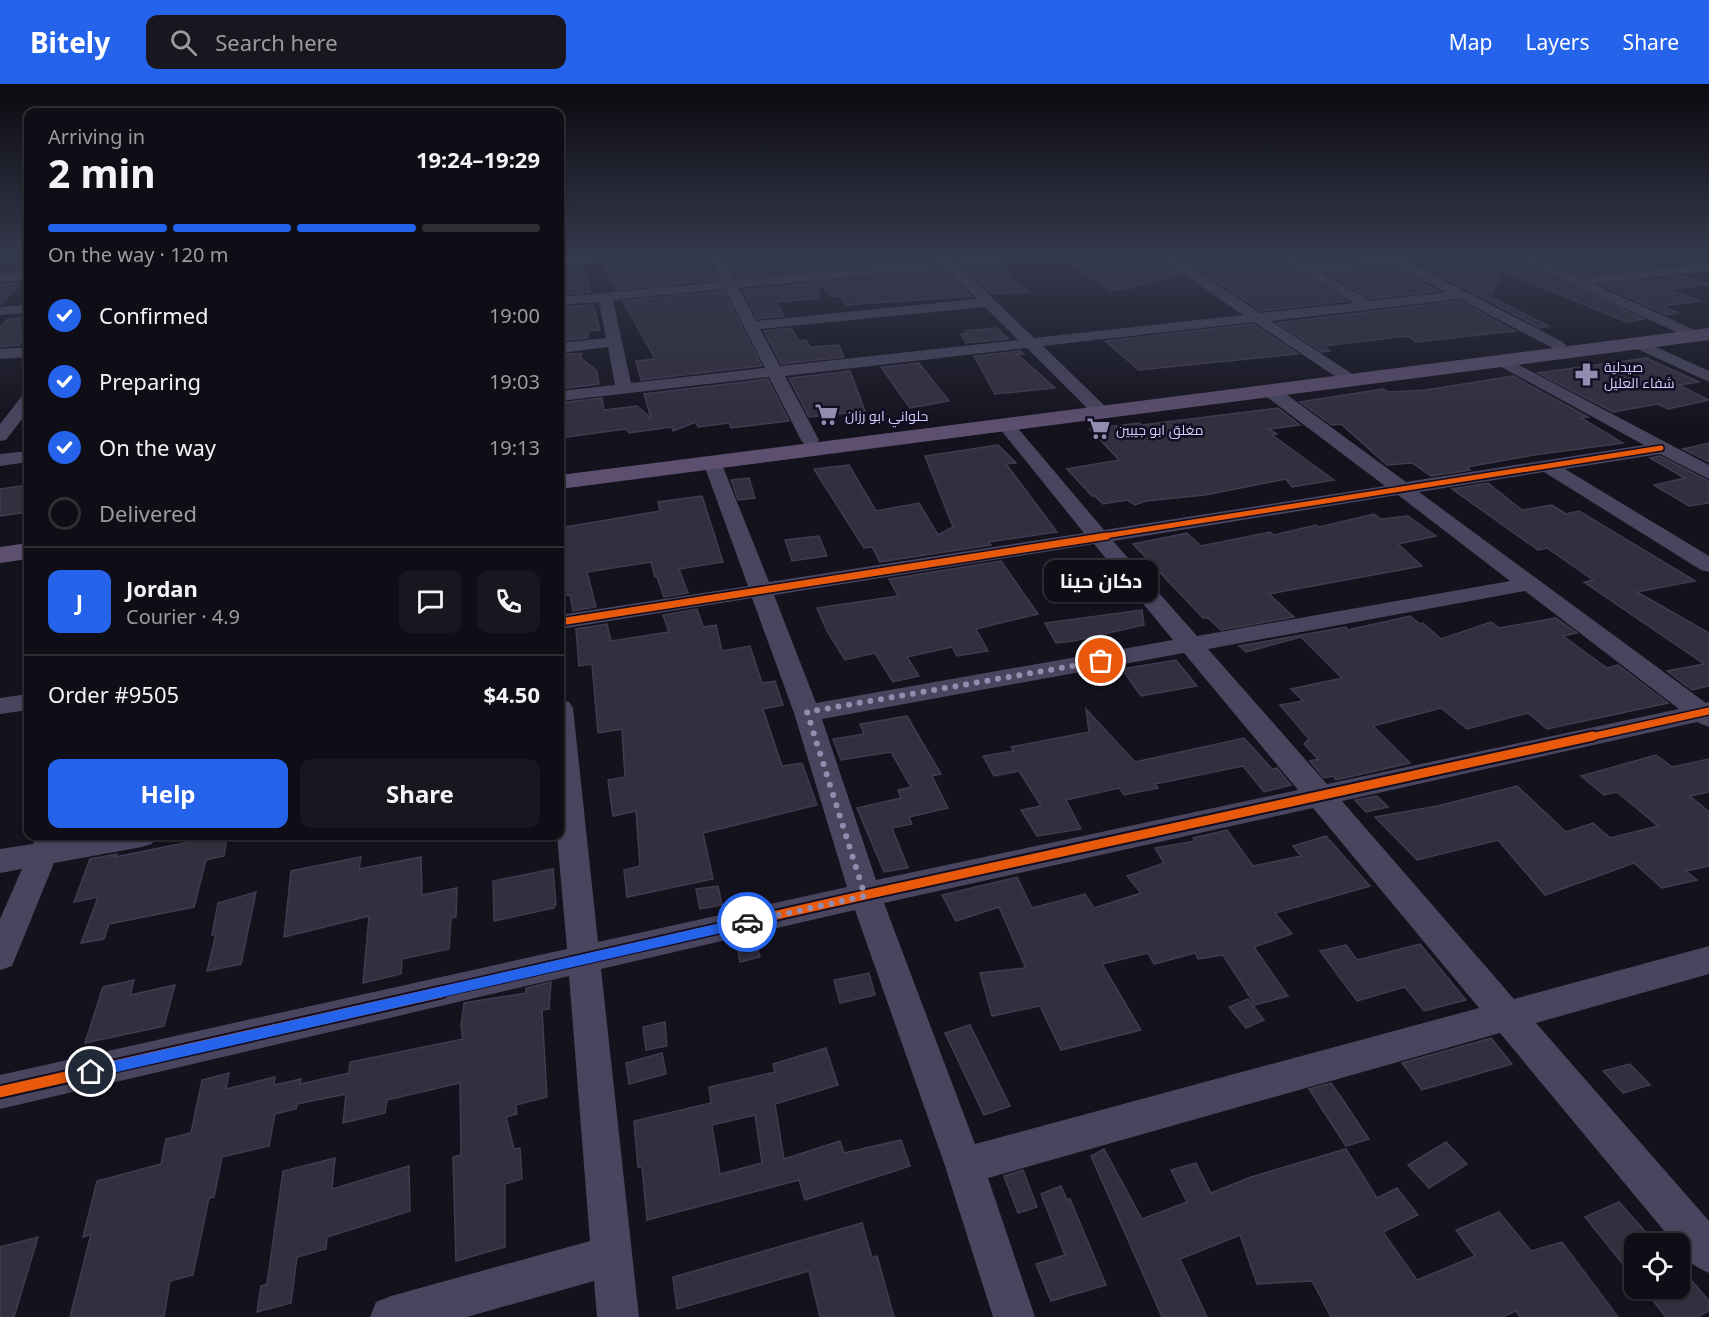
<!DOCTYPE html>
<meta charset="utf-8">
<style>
body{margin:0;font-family:"Noto Sans",Cairo,sans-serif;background:#18171f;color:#f1f3f6;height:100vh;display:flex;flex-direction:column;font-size:22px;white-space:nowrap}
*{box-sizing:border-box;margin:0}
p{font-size:20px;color:#9b9ca1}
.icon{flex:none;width:33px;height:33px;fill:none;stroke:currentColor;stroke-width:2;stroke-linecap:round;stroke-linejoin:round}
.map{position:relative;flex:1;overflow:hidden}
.panel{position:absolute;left:24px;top:24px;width:540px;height:732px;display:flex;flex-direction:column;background:#0f0e16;border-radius:12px;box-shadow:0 2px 4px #0004,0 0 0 2px #2f2e35}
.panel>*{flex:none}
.controls{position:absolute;left:1624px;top:1149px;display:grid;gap:12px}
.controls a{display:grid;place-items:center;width:66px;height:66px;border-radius:12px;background:#0f0e16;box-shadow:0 2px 4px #0004,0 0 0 2px #2f2e35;font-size:30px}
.pin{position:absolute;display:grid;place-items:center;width:51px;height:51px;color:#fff;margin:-26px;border:3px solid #fff;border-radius:50%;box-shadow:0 2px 6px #0007}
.courier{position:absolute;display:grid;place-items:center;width:60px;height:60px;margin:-30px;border:4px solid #2563eb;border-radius:50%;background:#fff;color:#222;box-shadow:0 2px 8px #0007}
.bubble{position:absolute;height:42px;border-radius:12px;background:#0f0e16;box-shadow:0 2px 4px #0004,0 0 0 2px #2f2e35;font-size:20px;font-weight:700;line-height:42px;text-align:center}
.overview em{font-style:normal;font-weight:700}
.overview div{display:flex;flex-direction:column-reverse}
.overview{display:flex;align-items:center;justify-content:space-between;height:102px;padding:0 24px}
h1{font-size:39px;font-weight:700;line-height:45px}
.bar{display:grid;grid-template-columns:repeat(4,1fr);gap:9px 6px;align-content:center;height:72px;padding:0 24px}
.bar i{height:8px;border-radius:4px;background:#2f2e35}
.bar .on{background:#2563eb}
.bar p{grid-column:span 4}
.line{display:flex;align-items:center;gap:15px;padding:0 24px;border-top:2px solid #2f2e35}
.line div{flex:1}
.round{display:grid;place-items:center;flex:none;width:63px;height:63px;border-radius:12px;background:#18171f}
ol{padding:0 24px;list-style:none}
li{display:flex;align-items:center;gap:18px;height:66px}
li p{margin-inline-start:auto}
li .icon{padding:6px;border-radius:50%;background:#2563eb;color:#fff;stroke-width:4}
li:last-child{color:#9b9ca1}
li i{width:33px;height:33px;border:3px solid #2f2e35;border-radius:50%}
.primary-button{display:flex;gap:12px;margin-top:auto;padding:12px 24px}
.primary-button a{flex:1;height:69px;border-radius:12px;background:#2563eb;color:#fff;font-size:24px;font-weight:700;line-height:69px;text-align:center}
.primary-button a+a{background:#18171f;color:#f1f3f6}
header{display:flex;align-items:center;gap:36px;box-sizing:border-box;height:84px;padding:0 30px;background:#2563eb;color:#fff}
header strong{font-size:28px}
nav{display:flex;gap:33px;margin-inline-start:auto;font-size:21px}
.search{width:420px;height:54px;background:#18171f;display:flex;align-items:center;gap:15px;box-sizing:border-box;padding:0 21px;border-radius:12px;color:#9b9ca1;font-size:22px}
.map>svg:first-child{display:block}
</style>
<header>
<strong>Bitely</strong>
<div class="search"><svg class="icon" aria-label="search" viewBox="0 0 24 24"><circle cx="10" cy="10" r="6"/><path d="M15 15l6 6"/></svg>Search here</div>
<nav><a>Map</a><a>Layers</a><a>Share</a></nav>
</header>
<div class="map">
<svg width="1709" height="1233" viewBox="0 0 1709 1233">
<rect width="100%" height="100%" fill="#14121d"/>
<g fill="#322f3f" stroke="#413b51" stroke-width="1.5" fill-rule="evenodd">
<polygon points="673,170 705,170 718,196 616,206 604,183 608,182 607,180 647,176 654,172"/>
<polygon points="783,170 935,170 935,175 735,194 730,182 786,174"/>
<polygon points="1174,170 1272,170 1347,217 1261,227"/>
<polygon points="1295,170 1374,170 1374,173 1311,180"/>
<polygon points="1565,170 1627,170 1660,182 1578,192 1537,173"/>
<polygon points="1121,172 1131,177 1156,173 1181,191 1130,204 1109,206 1073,180"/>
<polygon points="1508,174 1507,176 1514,175 1644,235 1627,238 1502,187 1490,213 1549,242 1540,244 1422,182"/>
<polygon points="992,182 998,187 1005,186 1028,208 992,210 965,185"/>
<polygon points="1394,183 1438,207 1371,215 1329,190"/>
<polygon points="584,184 590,208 560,211 560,186"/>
<polygon points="945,186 971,212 846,221 841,212 831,213 823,202 817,205 820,214 776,218 784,232 757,235 743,206"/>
<polygon points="1686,192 1709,200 1669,206 1700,217 1663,222 1678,229 1667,231 1601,201"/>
<polygon points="20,199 1,221 0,221 0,200"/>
<polygon points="724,207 762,282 641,296 636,277 655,275 623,217"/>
<polygon points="1459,217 1515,247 1416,258 1407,252 1323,262 1330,267 1322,268 1277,239"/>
<polygon points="593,221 600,246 589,247 587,254 560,257 560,223"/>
<polygon points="28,233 28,248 20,261 0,263 0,243 8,235"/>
<polygon points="1253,240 1298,270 1139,286 1105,257"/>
<polygon points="791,244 799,257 806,256 810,263 839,261 844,273 781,280 764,247"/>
<polygon points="997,244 1008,255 966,259 961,250 968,249 965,247"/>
<polygon points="1020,267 1024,270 1017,270 1055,304 995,310 974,272"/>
<polygon points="582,269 580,273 597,287 599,300 560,305 560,271"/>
<polygon points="1646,274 1699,298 1679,301 1709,316 1668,325 1658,320 1613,328 1538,289"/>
<polygon points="919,279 949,317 910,324 881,283"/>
<polygon points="850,287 865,327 809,333 789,294"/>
<polygon points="1513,292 1588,333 1581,334 1623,359 1534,371 1467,383 1470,386 1431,392 1412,379 1387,381 1341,340 1332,341 1300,318 1383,305 1388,308 1426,306"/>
<polygon points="768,295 789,337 731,344 729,339 698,343 696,338 673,347 672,343 629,349 626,345 560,354 560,319 602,314 604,326 637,322 651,334 644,310"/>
<polygon points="1278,324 1300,341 1269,345 1277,350 1272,351 1334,396 1292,403 1286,395 1205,411 1146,417 1135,421 1127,416 1103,420 1095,412 1092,412 1067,385 1119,376 1090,345 1139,339 1142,341"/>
<polygon points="1709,359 1709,378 1683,365"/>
<polygon points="998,361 1016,379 1006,380 1057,448 988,458 991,461 880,478 872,463 864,464 814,385 849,381 876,427 919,419 938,451 953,443 925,372"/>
<polygon points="1660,372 1709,397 1709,419 1689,422 1654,401 1685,394 1650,374"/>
<polygon points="749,394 755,414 738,416 731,396"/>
<polygon points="1488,399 1522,426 1552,421 1566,430 1579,427 1695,497 1637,508 1709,549 1709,602 1692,606 1667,587 1704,580 1584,498 1593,496 1547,464 1538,466 1452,405"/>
<polygon points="28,401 28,428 0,432 0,405"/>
<polygon points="702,412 723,478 679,485 688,509 664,513 657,493 655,493 651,478 587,488 596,523 573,527 570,511 563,512 560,496 560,444 660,427 658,418"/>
<polygon points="1374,430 1381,435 1408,432 1436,452 1398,460 1422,482 1269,510 1294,533 1221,546 1208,534 1203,534 1133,460 1187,449 1201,462 1270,448 1274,451 1316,441 1319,443"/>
<polygon points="819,452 827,472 792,477 785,456"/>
<polygon points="1001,477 1038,530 976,545 988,567 957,572 952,563 907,573 919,592 893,598 875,569 845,576 827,547 817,524 898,512 889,495"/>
<polygon points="697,525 703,543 716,541 722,567 750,562 762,599 775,597 783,621 763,625 782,682 802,679 817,721 703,749 713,795 627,813 624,786 640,782 636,727 613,732 608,696 625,693 622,645 598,649 592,580 579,582 576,545 607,540 611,557 669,548 663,531"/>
<polygon points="1142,526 1144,541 1073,557 1056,559 1045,539"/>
<polygon points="1410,532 1420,540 1423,539 1441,555 1491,538 1499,544 1556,534 1577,549 1563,552 1607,584 1618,581 1668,619 1547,645 1528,629 1467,645 1441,624 1373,642 1410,679 1336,696 1333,692 1324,694 1310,677 1318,675 1304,660 1309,655 1280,621 1303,617 1291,605 1342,594 1301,553 1246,568 1239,562 1346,543 1348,546"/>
<polygon points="1176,576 1197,602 1141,612 1122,585"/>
<polygon points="1086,625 1135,678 1244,654 1272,685 1277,684 1291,701 1264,708 1243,682 1155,700 1158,704 1124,711 1119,704 1066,716 1081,745 1037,752 1021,726 1041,722 1019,687 994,692 983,672 1014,667 1011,663 1089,648"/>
<polygon points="907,632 941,690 932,692 948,724 909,733 912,740 892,744 908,784 884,788 857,724 901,714 898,706 911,703 891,668 841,676 833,655 864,650 860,640"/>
<polygon points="1656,671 1672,683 1709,675 1709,708 1690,712 1709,728 1709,782 1686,787 1697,796 1662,804 1634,779 1545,811 1498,756 1417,776 1375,733 1437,722 1517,702 1566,748 1593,739 1610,754 1658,742 1617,708 1604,711 1581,692"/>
<polygon points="1377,712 1388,723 1366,728 1355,716"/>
<polygon points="1227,746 1253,782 1301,772 1293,762 1326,752 1370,802 1275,829 1292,850 1254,863 1288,912 1255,921 1223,871 1198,875 1195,869 1154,880 1148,869 1102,880 1141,946 1061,966 1040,922 992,932 980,889 1025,884 1024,880 999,823 956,837 942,811 1017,793 1032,824 1085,810 1094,824 1141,809 1127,792 1164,779 1155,764 1195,757 1193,754"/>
<polygon points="219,752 227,752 224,772 206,776 194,823 109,840 104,855 81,859 98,813 74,818 90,775 117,770 115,773"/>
<polygon points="361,773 359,785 421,773 422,811 457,804 456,833 451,834 449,865 402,875 401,890 363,899 369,832 284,853 291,787"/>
<polygon points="553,785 556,821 554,821 554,824 494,837 493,797"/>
<polygon points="718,802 722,821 700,825 696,805"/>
<polygon points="256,808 241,880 207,887 216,850 212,851 218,819"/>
<polygon points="754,852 760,873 740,878 736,856"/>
<polygon points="1420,860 1466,916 1424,927 1405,903 1357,917 1320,867 1346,861 1357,876"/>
<polygon points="869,889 875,911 840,919 834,896"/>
<polygon points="134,896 130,911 175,901 164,942 85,959 103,903"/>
<polygon points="551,898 549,925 542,926 547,1013 516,1021 517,1030 506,1033 514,1065 520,1064 522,1095 505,1100 505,1163 456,1177 453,1073 461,1071 460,999 387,1016 385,1029 343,1039 346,1010 297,1020 296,1025 275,1030 269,1062 222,1073 214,1113 209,1114 193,1191 170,1197 164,1233 70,1233 91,1150 83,1153 97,1097 161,1080 166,1055 191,1049 202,996 229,989 226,1005 275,993 274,1001 301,995 300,1000 349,989 350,978 463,955 461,942 464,919 526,909 526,904"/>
<polygon points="1248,915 1264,936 1246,944 1229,923"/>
<polygon points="665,938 667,962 646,966 643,943"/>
<polygon points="970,941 1010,1022 984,1031 945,949"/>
<polygon points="1491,954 1512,980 1422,1006 1402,979"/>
<path d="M 826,964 L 838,1001 L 775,1020 L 784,1075 L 840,1057 L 844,1069 L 901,1056 L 910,1082 L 805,1116 L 799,1096 L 647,1136 L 642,1083 L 638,1083 L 634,1037 L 711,1019 L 709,1003 L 775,988 L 773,980 ZM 755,1031 L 762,1079 L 720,1090 L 712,1041 Z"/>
<polygon points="662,969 666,990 629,1000 626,979"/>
<polygon points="1630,980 1650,1001 1623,1009 1603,987"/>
<polygon points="1331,999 1345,1019 1369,1055 1346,1062 1309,1005"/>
<polygon points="1446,1058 1467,1080 1429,1104 1408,1081"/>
<polygon points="1104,1065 1142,1135 1187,1118 1171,1086 1196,1079 1211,1109 1251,1093 1346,1065 1377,1114 1397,1104 1418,1131 1383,1148 1417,1196 1475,1172 1456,1146 1499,1128 1531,1167 1562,1158 1618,1233 1520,1233 1516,1227 1502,1233 1331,1233 1312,1197 1257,1200 1240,1151 1180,1175 1207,1233 1162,1233 1091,1072"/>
<polygon points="335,1074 332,1105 409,1082 410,1127 327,1153 326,1165 297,1173 291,1219 257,1228 261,1202 267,1200 283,1087"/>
<polygon points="1023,1086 1037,1123 1018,1129 1004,1092"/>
<polygon points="1061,1102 1067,1116 1070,1115 1106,1201 1051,1217 1036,1180 1065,1171 1041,1110"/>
<polygon points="1619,1118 1652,1155 1635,1160 1635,1195 1585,1133"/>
<polygon points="862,1139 872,1174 877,1172 894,1233 820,1233 809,1187 677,1225 673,1193"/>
<polygon points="38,1153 14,1233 0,1233 0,1163"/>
<polygon points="1680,1183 1709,1217 1709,1227 1697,1233 1666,1233 1643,1204 1680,1204"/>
</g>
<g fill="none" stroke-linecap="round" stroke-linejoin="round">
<g fill="#49455e" fill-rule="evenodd">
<polygon points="603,170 653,170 647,174 560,182 560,174"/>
<path d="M 708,170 L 721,170 L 734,196 L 939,177 L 936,173 L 938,170 L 947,170 L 952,176 L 1013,170 L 1062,170 L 1056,174 L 960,183 L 1034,254 L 1243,231 L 1155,170 L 1170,170 L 1260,229 L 1354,219 L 1274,170 L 1290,170 L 1310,182 L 1422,170 L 1467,170 L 1461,174 L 1410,179 L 1563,258 L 1566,261 L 1563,264 L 1553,264 L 1459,215 L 1271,237 L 1357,293 L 1359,296 L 1357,299 L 1345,299 L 1254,238 L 1043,262 L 1106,323 L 1109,327 L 1106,331 L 1094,331 L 1027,264 L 785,292 L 819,356 L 816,360 L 804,360 L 801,356 L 769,293 L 560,317 L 560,307 L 615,301 L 608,263 L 560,269 L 560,259 L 606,254 L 599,218 L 560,221 L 560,213 L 721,198 ZM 1394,181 L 1446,208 L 1371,217 L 1322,189 ZM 946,184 L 977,215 L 756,237 L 739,204 ZM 725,205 L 765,284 L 631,299 L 613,216 ZM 985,223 L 1018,256 L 780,282 L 760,245 Z"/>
<polygon points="1508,170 1525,170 1578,194 1709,179 1709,187 1593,200 1699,248 1702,251 1699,254 1689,254"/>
<polygon points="28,188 28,196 0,198 0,190"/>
<polygon points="28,221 28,229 0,231 0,223"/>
<polygon points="1636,254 1709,287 1709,298 1631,262 1628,259 1631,256"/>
<polygon points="28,263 28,273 0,275 0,265"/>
<path d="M 1502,272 L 1709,381 L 1709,395 L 1660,370 L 1565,385 L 1709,472 L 1709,488 L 1701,486 L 1544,388 L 1419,408 L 1706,619 L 1709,618 L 1709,643 L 1697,638 L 1342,717 L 1514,915 L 1709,862 L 1709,890 L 1536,939 L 1709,1137 L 1709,1189 C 1697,1184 1680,1174 1680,1160 L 1675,1160 L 1500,949 L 988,1094 L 1035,1233 L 993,1233 L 945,1082 L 855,826 L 601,885 L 639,1233 L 597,1233 L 594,1197 L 467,1233 L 370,1233 L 376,1218 L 391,1212 L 590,1157 L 569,892 L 0,1025 L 0,991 L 567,865 L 557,752 L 560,752 L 560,615 L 569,618 L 573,624 L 598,858 L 847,803 L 794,629 L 752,514 L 560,545 L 560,531 L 748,502 L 703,378 L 705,374 L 719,374 L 721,378 L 769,498 L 1084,449 L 996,340 L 999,336 L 1011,336 L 1104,446 L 1385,402 L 1263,310 L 1261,306 L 1263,302 L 1275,302 L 1406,398 L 1644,361 L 1496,280 L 1494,277 ZM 1398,411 L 1510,497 L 1197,552 L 1113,457 ZM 1094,460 L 1173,556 L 816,619 L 774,511 ZM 1525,507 L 1679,625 L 1327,700 L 1208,565 ZM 1184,569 L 1298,706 L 876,796 L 822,635 ZM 1313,724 L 1479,924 L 975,1060 L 884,819 Z"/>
<polygon points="28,311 28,327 6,356 0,357 0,340 22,312"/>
<polygon points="28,367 28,378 0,382 0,370"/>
<polygon points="28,610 28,626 0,630 0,614"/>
<polygon points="37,752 61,752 63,755 81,752 157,752 152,760 142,763 54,779 12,882 0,886 0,835 22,785 0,789 0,765 33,760"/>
</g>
<g fill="#5d4f6f" fill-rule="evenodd">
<polygon points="1709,244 1709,256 560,405 560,391"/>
<polygon points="28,459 28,475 0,479 0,463"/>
</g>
<defs>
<polyline id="cycleway-far3" points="1098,453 1661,364"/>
<g id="cycleway-far2">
<polyline points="560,538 1107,452"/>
<polyline points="1586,654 1709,627"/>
</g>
<polyline id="cycleway-far1" points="434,909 865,811 1593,652"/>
<polyline id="cycleway" points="0,1008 441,908"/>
</defs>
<use href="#cycleway-far3" stroke="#120d21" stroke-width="8"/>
<use href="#cycleway-far2" stroke="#120d21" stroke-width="10"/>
<use href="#cycleway-far1" stroke="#120d21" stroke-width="13"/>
<use href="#cycleway" stroke="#120d21" stroke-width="15"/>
<use href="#cycleway-far3" stroke="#e8590c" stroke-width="5"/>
<use href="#cycleway-far2" stroke="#e8590c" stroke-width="7"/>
<use href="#cycleway-far1" stroke="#e8590c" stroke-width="9"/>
<use href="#cycleway" stroke="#e8590c" stroke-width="11"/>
</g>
<linearGradient id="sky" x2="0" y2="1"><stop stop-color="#0b0a10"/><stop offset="0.5" stop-color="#34394c"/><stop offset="1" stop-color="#34394c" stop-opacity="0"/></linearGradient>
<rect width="1709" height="343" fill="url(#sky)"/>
<polygon fill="#2563eb" points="747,833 753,838 747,843 91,994 86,992 84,988 86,983 91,982"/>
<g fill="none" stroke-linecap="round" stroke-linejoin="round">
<polyline stroke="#928cb0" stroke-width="6" stroke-dasharray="0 10.8" points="747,838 865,812 807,628 1101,577"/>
</g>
<defs>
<symbol id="pharmacy-bare" viewBox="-9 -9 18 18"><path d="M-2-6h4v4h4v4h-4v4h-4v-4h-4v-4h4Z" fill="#928cb0" stroke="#120d21" stroke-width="2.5" paint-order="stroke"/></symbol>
<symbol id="supermarket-bare" viewBox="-9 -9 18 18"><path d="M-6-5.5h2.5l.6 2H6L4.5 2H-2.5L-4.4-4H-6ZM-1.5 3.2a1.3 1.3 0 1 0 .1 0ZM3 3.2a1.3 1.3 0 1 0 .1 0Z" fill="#928cb0" stroke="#120d21" stroke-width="2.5" paint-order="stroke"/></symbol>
</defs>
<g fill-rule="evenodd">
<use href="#pharmacy-bare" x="1570" y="274" width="33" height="33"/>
<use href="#supermarket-bare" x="810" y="314" width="33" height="33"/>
<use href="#supermarket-bare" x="1082" y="328" width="33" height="33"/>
</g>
<g text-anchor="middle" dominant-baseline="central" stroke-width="5" stroke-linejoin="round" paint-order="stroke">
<g font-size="14" fill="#d6cdff" stroke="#120d21" text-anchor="start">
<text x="1604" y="282">صيدلية<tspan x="1604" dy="16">شفاء العليل</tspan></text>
<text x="845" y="331">حلواني ابو رزان</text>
<text x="1116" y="345">مغلق ابو جيبين</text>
</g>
</g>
</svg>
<div class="controls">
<a><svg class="icon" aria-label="locate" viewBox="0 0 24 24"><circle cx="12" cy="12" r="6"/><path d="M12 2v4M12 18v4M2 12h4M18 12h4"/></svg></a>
</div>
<div class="pin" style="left:1101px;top:577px;background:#ea580c"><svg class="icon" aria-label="bag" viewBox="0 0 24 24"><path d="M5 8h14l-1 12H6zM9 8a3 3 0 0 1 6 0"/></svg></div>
<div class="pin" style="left:91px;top:988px;background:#1f2937"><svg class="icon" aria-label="home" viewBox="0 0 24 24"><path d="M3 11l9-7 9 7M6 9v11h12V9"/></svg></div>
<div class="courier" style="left:747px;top:838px"><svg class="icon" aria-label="car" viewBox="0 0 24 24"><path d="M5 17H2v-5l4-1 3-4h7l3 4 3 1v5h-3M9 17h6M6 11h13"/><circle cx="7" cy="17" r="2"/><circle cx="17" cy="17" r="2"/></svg></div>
<div class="bubble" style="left:1044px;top:476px;width:114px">دكان حينا</div>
<section class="panel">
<div class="overview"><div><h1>2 min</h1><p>Arriving in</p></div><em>19:24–19:29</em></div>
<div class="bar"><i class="on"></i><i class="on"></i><i class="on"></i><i></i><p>On the way · 120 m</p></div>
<ol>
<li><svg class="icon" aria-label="check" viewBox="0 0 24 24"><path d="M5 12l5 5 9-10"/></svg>Confirmed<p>19:00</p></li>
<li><svg class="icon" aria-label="check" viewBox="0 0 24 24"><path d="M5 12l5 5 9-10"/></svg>Preparing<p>19:03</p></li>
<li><svg class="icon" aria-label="check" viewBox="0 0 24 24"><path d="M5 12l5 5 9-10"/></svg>On the way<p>19:13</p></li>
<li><i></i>Delivered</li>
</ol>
<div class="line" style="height:108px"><b class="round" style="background:#2563eb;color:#fff">J</b><div><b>Jordan</b><p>Courier · 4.9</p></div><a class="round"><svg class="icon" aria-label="chat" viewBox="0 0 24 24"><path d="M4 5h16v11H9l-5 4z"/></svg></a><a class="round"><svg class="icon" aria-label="phone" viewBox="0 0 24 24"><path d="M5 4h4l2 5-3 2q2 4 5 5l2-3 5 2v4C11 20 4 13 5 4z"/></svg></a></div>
<div class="line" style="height:78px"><div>Order #9505</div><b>$4.50</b></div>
<div class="primary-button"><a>Help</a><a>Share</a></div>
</section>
</div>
